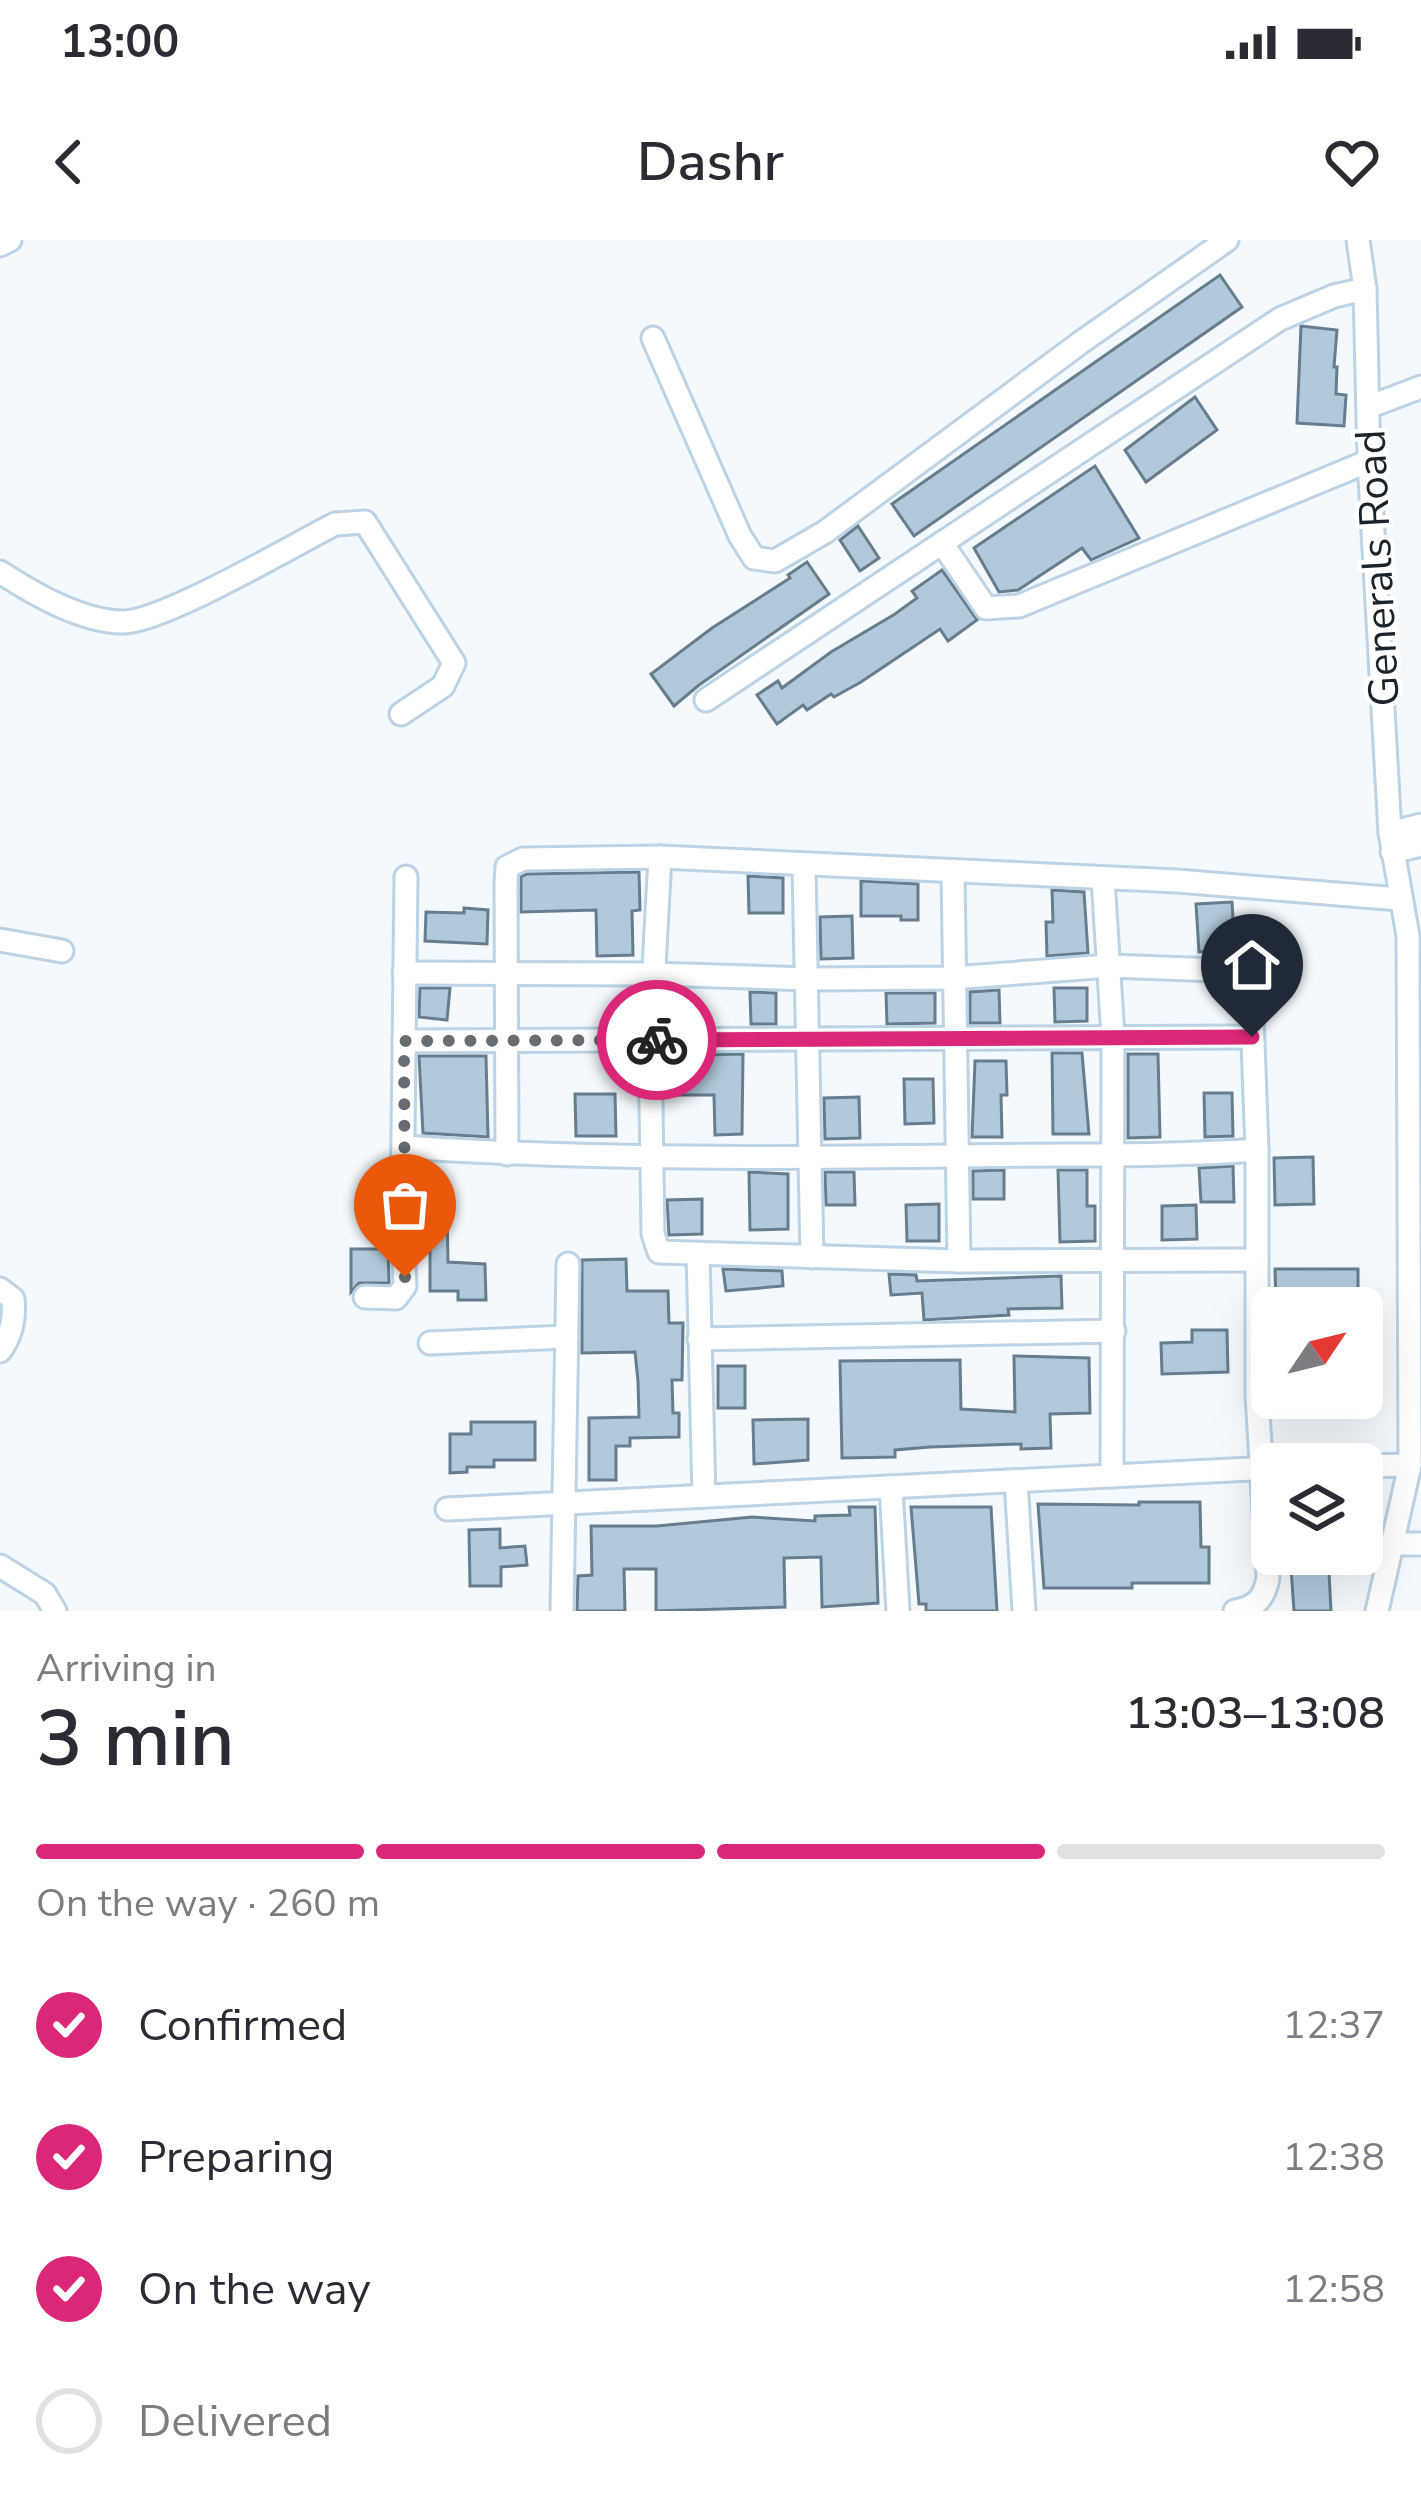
<!DOCTYPE html>
<meta charset="utf-8">
<style>
body{margin:0;font-family:"Nunito Sans",sans-serif;background:#f2f2f3;color:#2b2b33;height:100vh;display:flex;flex-direction:column;font-size:45px;white-space:nowrap}
*{box-sizing:border-box;margin:0}
p{font-size:39px;color:#7c7c81}
.icon{flex:none;width:66px;height:66px;fill:none;stroke:currentColor;stroke-width:2;stroke-linecap:round;stroke-linejoin:round}
.map{position:relative;height:1371px;overflow:hidden}
.panel{display:flex;flex-direction:column;background:#fff;flex:1}
.panel>*{flex:none}
.needle{width:78px;rotate:55deg}
.tools{position:absolute;left:1251px;top:1047px;display:grid;gap:24px}
.tools a{display:grid;place-items:center;width:132px;height:132px;border-radius:18px;background:#fff;box-shadow:0 12px 48px #0002;font-size:60px}
.pin{position:absolute;display:grid;place-items:center;width:102px;height:102px;color:#fff;margin:-123px -51px;border-radius:50% 50% 50% 0;rotate:-45deg;box-shadow:0 0 12px #0007}
.pin .icon{rotate:45deg}
.courier{position:absolute;display:grid;place-items:center;width:120px;height:120px;margin:-60px;border:9px solid #db2777;border-radius:50%;background:#fff;color:#222;box-shadow:0 3px 15px #0007}
.summary em{font-style:normal;font-weight:600}
.summary div{display:flex;flex-direction:column-reverse}
.summary{display:flex;align-items:center;justify-content:space-between;height:204px;padding:0 36px}
h1{font-size:78px;font-weight:600;line-height:90px}
.bar{display:grid;grid-template-columns:repeat(4,1fr);gap:18px 12px;align-content:center;height:144px;padding:0 36px}
.bar i{height:15px;border-radius:9px;background:#e1e1e2}
.bar .current{background:#db2777}
.bar p{grid-column:span 4}
ol{padding:0 36px;list-style:none}
li{display:flex;align-items:center;gap:36px;height:132px}
li p{margin-inline-start:auto}
li .icon{padding:12px;border-radius:50%;background:#db2777;color:#fff;stroke-width:4}
li:last-child{color:#7c7c81}
li i{width:66px;height:66px;border:6px solid #e1e1e2;border-radius:50%}
.status{display:flex;justify-content:space-between;align-items:center;height:84px;padding:0 60px;background:#fff;direction:ltr}
.status svg{height:33px;fill:currentColor}
header{display:flex;justify-content:space-between;align-items:center;height:156px;padding:0 36px;background:#fff;font-size:54px;font-weight:600}
.map>svg:first-child{display:block}
</style>
<div class="status"><b>13:00</b><svg viewBox="0 0 49 12"><path d="M0 12V9h3v3zM5 12V6h3v6zM10 12V3h3v9zM15 12V0h3v12zM26 1h20v11H26zM47 4h2v5h-2z"/></svg></div>
<header><svg class="icon" aria-label="back" viewBox="0 0 24 24"><path d="M15 5l-7 7 7 7"/></svg>Dashr<svg class="icon" aria-label="heart" viewBox="0 0 24 24"><path d="M12 20l-8-8c-3-5 5-10 8-4 3-6 11-1 8 4z"/></svg></header>
<div class="map">
<svg width="1421" height="1371" viewBox="0 0 1421 1371">
<rect width="100%" height="100%" fill="#f4f9fd"/>
<g fill="#b1c9db" stroke="#667d8d" stroke-width="3">
<polygon points="1220,35 1242,67 914,296 892,264"/>
<polygon points="1301,86 1337,90 1334,127 1337,127 1336,154 1346,155 1344,186 1297,183"/>
<polygon points="1195,157 1217,190 1146,242 1125,210"/>
<polygon points="1095,226 1139,298 1091,320 1082,308 1018,350 999,352 974,308"/>
<polygon points="858,286 879,318 860,331 840,300"/>
<polygon points="807,322 829,354 699,445 674,466 651,434 712,388 790,338 788,335"/>
<polygon points="942,330 977,380 948,401 940,389 861,442 834,457 831,454 807,470 803,465 777,484 757,455 778,441 782,448 831,412 895,374 917,358 912,351"/>
<polygon points="639,632 640,670 632,671 633,715 597,716 596,670 521,672 521,637 527,634"/>
<polygon points="748,636 783,638 783,673 749,673"/>
<polygon points="861,641 918,644 918,680 901,680 901,676 861,676"/>
<polygon points="1052,650 1084,652 1088,713 1047,716 1046,682 1053,682"/>
<polygon points="1232,662 1235,709 1199,712 1196,664"/>
<polygon points="464,668 488,670 487,704 425,701 426,672 464,673"/>
<polygon points="852,676 853,718 821,719 820,677"/>
<polygon points="420,748 450,748 447,780 419,777"/>
<polygon points="1054,748 1087,748 1087,781 1055,782"/>
<polygon points="999,750 1000,783 970,783 970,752"/>
<polygon points="750,752 776,753 776,784 751,784"/>
<polygon points="886,753 935,753 935,783 887,784"/>
<polygon points="1052,813 1082,813 1089,894 1053,894"/>
<polygon points="743,814 742,894 715,895 714,855 670,855 669,824 707,823 707,815"/>
<polygon points="1128,814 1158,814 1160,897 1128,898"/>
<polygon points="419,816 486,816 488,897 423,893"/>
<polygon points="975,821 1006,821 1007,855 1001,855 1002,897 972,897"/>
<polygon points="904,839 933,839 934,883 905,884"/>
<polygon points="1204,853 1232,853 1233,896 1205,897"/>
<polygon points="575,854 615,854 616,896 576,896"/>
<polygon points="859,857 860,898 825,899 824,858"/>
<polygon points="1313,917 1314,964 1275,965 1274,918"/>
<polygon points="1233,926 1234,962 1201,962 1199,928"/>
<polygon points="1004,930 1004,959 973,959 973,931"/>
<polygon points="1058,930 1087,930 1087,966 1095,966 1095,1001 1060,1002"/>
<polygon points="749,932 788,934 788,989 750,990"/>
<polygon points="825,932 854,932 855,965 826,965"/>
<polygon points="702,959 702,994 669,995 667,960"/>
<polygon points="939,964 939,1001 907,1001 906,965"/>
<polygon points="1196,965 1197,999 1162,1000 1162,966"/>
<polygon points="447,969 448,1022 485,1024 486,1060 458,1060 458,1051 430,1051 430,1005 420,1006 419,970"/>
<polygon points="351,1009 388,1009 389,1043 359,1043 351,1052"/>
<polygon points="626,1019 627,1051 668,1051 669,1083 683,1083 682,1140 672,1140 673,1173 679,1173 679,1197 630,1198 630,1206 616,1206 616,1240 589,1240 589,1178 639,1177 638,1141 635,1112 582,1113 582,1020"/>
<polygon points="723,1029 782,1031 783,1046 726,1051"/>
<polygon points="1275,1029 1358,1029 1358,1068 1276,1068"/>
<polygon points="889,1034 916,1035 917,1041 1061,1036 1062,1068 1008,1069 1009,1075 924,1080 922,1053 891,1055"/>
<polygon points="1192,1090 1227,1090 1228,1132 1162,1134 1161,1103 1192,1102"/>
<polygon points="1014,1116 1089,1118 1090,1173 1050,1174 1051,1208 1021,1209 1021,1204 930,1207 895,1210 895,1217 842,1218 840,1121 960,1120 961,1169 1015,1172"/>
<rect x="718" y="1126" width="27" height="42"/>
<polygon points="1282,1158 1325,1158 1326,1173 1283,1175"/>
<polygon points="808,1179 808,1220 754,1224 753,1180"/>
<polygon points="471,1182 535,1182 535,1220 494,1220 494,1227 467,1227 467,1232 450,1233 450,1194 471,1194"/>
<polygon points="1139,1262 1200,1262 1201,1307 1209,1307 1209,1343 1132,1343 1132,1348 1044,1348 1038,1264 1139,1265"/>
<polygon points="849,1267 875,1267 878,1363 822,1367 821,1317 784,1318 785,1367 656,1371 656,1329 624,1329 625,1371 577,1371 578,1336 592,1335 591,1286 657,1286 752,1277 815,1281 815,1276 850,1275"/>
<polygon points="911,1267 991,1267 997,1371 926,1371 926,1364 919,1364"/>
<polygon points="500,1289 500,1308 525,1306 527,1325 501,1327 501,1346 470,1346 469,1290"/>
<polygon points="1290,1314 1328,1314 1331,1371 1294,1371"/>
</g>
<g fill="none" stroke-linecap="round" stroke-linejoin="round">
<defs>
<g id="minor">
<polyline points="1358,0 1365,49 1369,221 1390,593 1408,696 1410,1225 1377,1371"/>
<polyline points="0,5 10,0"/>
<polyline points="1365,49 1334,56 1280,79 942,303 986,368 1019,366 1369,221"/>
<polyline points="653,98 740,296 754,318 775,321 825,292 1080,103 1227,0"/>
<polyline points="1371,166 1421,147"/>
<path d="M 0,332 C 34,354 80,381 122,382 C 159,384 294,305 335,284 L 365,282 L 454,423 L 443,446 L 401,474"/>
<polyline points="706,460 942,303"/>
<polyline points="1390,593 1421,585"/>
<polyline points="1392,612 1421,605"/>
<polyline points="660,617 650,800 653,994 659,1012 959,1021 1257,1020"/>
<polyline points="804,627 812,1017"/>
<polyline points="953,633 959,1021"/>
<polyline points="1103,639 1113,797 1112,1236"/>
<polyline points="0,700 62,711"/>
<path d="M 404,733 L 654,734 L 808,739 L 953,738 L 1109,726 L 1243,731 L 1249,736 L 1251,749 L 1257,910 L 1257,1155 L 1268,1338 C 1264,1359 1256,1367 1235,1371"/>
<polyline points="404,801 1252,797"/>
<path d="M 405,907 C 591,920 777,918 964,916 C 1062,914 1159,917 1257,910"/>
<polyline points="507,914 506,644 507,627 523,619 660,617 1177,641 1399,659"/>
<polyline points="698,1014 704,1256"/>
<path d="M 0,1049 L 13,1059 C 15,1077 11,1096 0,1111"/>
<polyline points="365,1057 396,1058 405,1046 402,980 406,637"/>
<polyline points="699,1099 1114,1091"/>
<polyline points="430,1103 567,1097"/>
<polyline points="1362,1226 1410,1225"/>
<polyline points="1016,1241 1024,1371"/>
<polyline points="891,1247 898,1371"/>
<polyline points="447,1269 1271,1228"/>
<polyline points="1391,1304 1421,1304"/>
<polyline points="0,1326 45,1354 55,1371"/>
<polyline points="562,1371 568,1024"/>
</g>
</defs>
<use href="#minor" stroke="#bbd3e5" stroke-width="27"/>
<use href="#minor" stroke="#fff" stroke-width="21"/>
</g>
<g fill="none" stroke-linecap="round" stroke-linejoin="round">
<polyline stroke="#666e73" stroke-width="12" stroke-dasharray="0 21.6" points="405,1037 404,801 657,800"/>
<polyline stroke="#db2777" stroke-width="15" points="657,800 1252,797"/>
</g>
<g text-anchor="middle" dominant-baseline="central" stroke-width="9" stroke-linejoin="round" paint-order="stroke">
<g font-size="42" fill="#192329" stroke="#fff">
<text transform="translate(1378 328) rotate(-93)">Generals Road</text>
</g>
</g>
</svg>
<div class="tools">
<a><svg class="needle" viewBox="-14 -14 28 28"><path d="M0-13l5 13h-10z" fill="#e53935"/><path d="M0 13l5-13h-10z" fill="#7c7c81"/></svg></a>
<a><svg class="icon" aria-label="layers" viewBox="0 0 24 24"><path d="M12 4l9 5-9 5-9-5zM3 14l9 5 9-5"/></svg></a>
</div>
<div class="pin" style="left:405px;top:1037px;background:#ea580c"><svg class="icon" aria-label="bag" viewBox="0 0 24 24"><path d="M5 8h14l-1 12H6zM9 8a3 3 0 0 1 6 0"/></svg></div>
<div class="pin" style="left:1252px;top:797px;background:#1f2937"><svg class="icon" aria-label="home" viewBox="0 0 24 24"><path d="M3 11l9-7 9 7M6 9v11h12V9"/></svg></div>
<div class="courier" style="left:657px;top:800px"><svg class="icon" aria-label="bike" viewBox="0 0 24 24"><circle cx="6" cy="16" r="4"/><circle cx="18" cy="16" r="4"/><path d="M6 16l4-8h5l3 8M10 8l3 8H6M13 5h3"/></svg></div>
</div>
<section class="panel">
<div class="summary"><div><h1>3 min</h1><p>Arriving in</p></div><em>13:03–13:08</em></div>
<div class="bar"><i class="current"></i><i class="current"></i><i class="current"></i><i></i><p>On the way · 260 m</p></div>
<ol>
<li><svg class="icon" aria-label="check" viewBox="0 0 24 24"><path d="M5 12l5 5 9-10"/></svg>Confirmed<p>12:37</p></li>
<li><svg class="icon" aria-label="check" viewBox="0 0 24 24"><path d="M5 12l5 5 9-10"/></svg>Preparing<p>12:38</p></li>
<li><svg class="icon" aria-label="check" viewBox="0 0 24 24"><path d="M5 12l5 5 9-10"/></svg>On the way<p>12:58</p></li>
<li><i></i>Delivered</li>
</ol>
</section>
